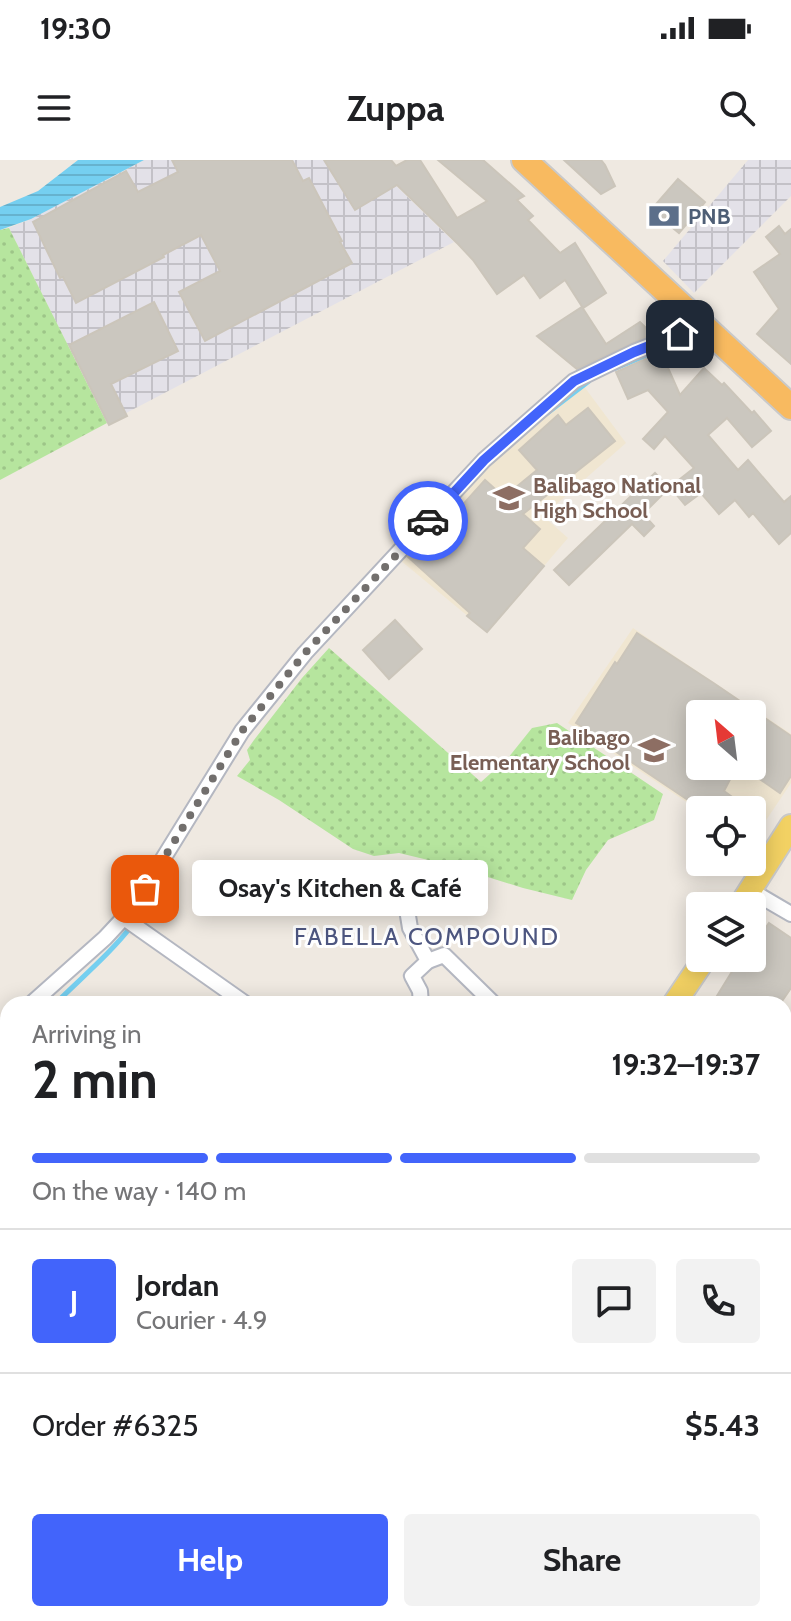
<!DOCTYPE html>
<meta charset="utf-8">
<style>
body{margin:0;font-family:Cabin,sans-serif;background:#f2f2f2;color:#202124;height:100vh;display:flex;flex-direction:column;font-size:30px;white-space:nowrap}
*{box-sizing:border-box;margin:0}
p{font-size:26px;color:#757577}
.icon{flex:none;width:44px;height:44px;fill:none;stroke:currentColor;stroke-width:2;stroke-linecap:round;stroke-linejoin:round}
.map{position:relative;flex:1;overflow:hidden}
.sheet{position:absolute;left:0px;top:836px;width:792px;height:626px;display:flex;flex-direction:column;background:#fff;border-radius:24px 24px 0 0;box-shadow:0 4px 20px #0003}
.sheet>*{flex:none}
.needle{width:52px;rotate:332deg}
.controls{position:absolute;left:686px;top:540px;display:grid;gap:16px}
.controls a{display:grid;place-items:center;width:80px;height:80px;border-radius:8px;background:#fff;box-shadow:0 4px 20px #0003;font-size:40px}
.pin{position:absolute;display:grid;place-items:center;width:68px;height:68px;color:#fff;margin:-34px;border-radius:16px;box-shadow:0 4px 12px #0006}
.courier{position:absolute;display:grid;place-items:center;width:80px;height:80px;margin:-40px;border:6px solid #4264fb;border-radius:50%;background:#fff;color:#222;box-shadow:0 2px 10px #0007}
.bubble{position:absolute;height:56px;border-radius:8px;background:#fff;box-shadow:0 4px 20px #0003;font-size:26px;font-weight:700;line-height:56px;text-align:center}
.overview em{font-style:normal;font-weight:700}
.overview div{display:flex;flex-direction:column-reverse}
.overview{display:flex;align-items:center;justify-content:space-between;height:136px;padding:0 32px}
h1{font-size:52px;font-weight:700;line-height:60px}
.bar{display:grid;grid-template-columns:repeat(4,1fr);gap:12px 8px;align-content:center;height:96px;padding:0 32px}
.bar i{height:10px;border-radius:6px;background:#e0e0e0}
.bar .selected{background:#4264fb}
.bar p{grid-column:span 4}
.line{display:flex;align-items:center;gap:20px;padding:0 32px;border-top:2px solid #e0e0e0}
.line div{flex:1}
.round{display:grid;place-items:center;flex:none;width:84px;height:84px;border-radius:8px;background:#f2f2f2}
.cta{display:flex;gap:16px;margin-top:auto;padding:16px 32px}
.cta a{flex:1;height:92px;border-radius:8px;background:#4264fb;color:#fff;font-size:32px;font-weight:700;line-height:92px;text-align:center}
.cta a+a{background:#f2f2f2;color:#202124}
.status{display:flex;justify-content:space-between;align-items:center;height:56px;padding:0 40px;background:#fff;direction:ltr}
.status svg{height:22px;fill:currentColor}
header{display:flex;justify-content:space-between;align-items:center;height:104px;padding:0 32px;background:#fff;font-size:36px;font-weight:700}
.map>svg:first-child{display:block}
</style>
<div class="status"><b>19:30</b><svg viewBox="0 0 49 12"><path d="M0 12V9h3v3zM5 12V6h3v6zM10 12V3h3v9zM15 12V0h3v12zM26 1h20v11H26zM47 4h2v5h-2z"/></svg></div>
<header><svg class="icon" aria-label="menu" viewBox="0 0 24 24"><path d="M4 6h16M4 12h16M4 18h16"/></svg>Zuppa<svg class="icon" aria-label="search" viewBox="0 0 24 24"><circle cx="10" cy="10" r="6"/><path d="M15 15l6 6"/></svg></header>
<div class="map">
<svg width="791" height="1461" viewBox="0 0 791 1461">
<defs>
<pattern id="industrial-grid" width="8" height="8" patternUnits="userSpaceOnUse" patternTransform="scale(2)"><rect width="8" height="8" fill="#e3e1e8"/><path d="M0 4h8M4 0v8" fill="none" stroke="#c3c1c7"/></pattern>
<pattern id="grass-dots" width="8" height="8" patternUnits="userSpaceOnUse" patternTransform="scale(2)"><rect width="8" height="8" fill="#b6e59e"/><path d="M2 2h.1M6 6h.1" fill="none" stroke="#9dc588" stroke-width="1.8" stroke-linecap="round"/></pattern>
<pattern id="water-rules" width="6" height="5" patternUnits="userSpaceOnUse" patternTransform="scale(2)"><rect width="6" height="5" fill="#75cff0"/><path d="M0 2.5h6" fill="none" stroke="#66b2ce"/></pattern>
</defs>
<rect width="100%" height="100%" fill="#efe9e1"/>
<g fill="url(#industrial-grid)">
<polygon points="144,0 376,0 390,20 454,82 107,263 9,68 31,59"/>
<polygon points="748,0 791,0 791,36 694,133 663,101"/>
</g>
<g fill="#f0e6d1" fill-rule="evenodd">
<polygon points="583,225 626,283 543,356 568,378 487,472 400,400 472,320 527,270"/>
<path d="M 633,468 L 791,574 L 791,623 L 752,681 L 752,650 L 700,651 L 568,563 ZM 700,554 L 752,554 L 752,606 L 700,606 Z"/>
</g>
<g fill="url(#grass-dots)">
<polygon points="9,68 107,263 0,320 0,70"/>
<polygon points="329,488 481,622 508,598 532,568 557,563 663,634 654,660 608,680 586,710 572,740 523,728 449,705 399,693 374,696 353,689 279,640 237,616 250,600 247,590 254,580 302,518"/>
<polygon points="8,1035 8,1252 0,1252 0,1041"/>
</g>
<polygon fill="url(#water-rules)" points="78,0 144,0 31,59 0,70 0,47 38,31"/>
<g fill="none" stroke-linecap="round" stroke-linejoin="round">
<g stroke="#75cff0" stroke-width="5">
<polyline points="616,208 681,181"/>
<polyline points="546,254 589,221"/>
<path d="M 55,844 C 81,818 111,793 133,764 C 146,747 155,728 164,709"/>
<polyline points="0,890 8,883"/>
</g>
</g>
<g fill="#cbc7bf" stroke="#cbc5ba" stroke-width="2">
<polygon points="172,0 292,0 303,21 309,18 342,81 340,82 352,103 205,181 179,132 220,111 201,75 163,95 164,97 76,143 63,117 60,118 33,62 126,11 138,32 178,12"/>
<polygon points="324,0 391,0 396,6 407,0 420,0 457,58 487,41 438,0 483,0 524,36 517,40 533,56 528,60 560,93 575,83 606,133 583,148 565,120 540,138 524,115 497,134 473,100 458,84 397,25 355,50"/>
<polygon points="564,0 601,0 605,5 615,26 601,34"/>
<polygon points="678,19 705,42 679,73 651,50"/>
<polygon points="779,66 785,74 791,69 791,204 757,174 779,149 754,112 780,94 766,77"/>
<polygon points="154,142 178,191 111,224 127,256 109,265 69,185"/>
<polygon points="582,147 606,184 640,162 652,174 577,209 537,176"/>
<polygon points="661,192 680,235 704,208 722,225 724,223 752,253 754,251 771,271 752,287 727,258 708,275 738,310 748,300 784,342 791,336 791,373 779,384 753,353 749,357 735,340 719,354 701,333 685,345 670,327 694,308 665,276 654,289 643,279 668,252 648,230 628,239 616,212"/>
<polygon points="588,248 615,281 523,354 540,369 523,388 544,406 487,472 467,456 470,453 408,397 437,365 441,369 485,320 504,337 537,310 519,290 558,255 566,265"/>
<polygon points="655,313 669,328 643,354 654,366 644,376 632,364 569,425 554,410"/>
<polygon points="395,460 422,489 389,519 363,490"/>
<polygon points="637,473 715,524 791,576 791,616 780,633 748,611 764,587 752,579 752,554 700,554 700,606 737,606 724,631 750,650 703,650 600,581 602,579 576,563 615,502 617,504"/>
<polygon points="769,763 791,778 791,828 780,844 712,844 736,805 738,806 743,798 752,798 752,787"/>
</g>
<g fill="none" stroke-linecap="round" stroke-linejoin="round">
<defs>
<g id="minor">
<polyline points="403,725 410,768 428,801 412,816 420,831 421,844"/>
<polyline points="750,730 791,754"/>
<polyline points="124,758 246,844"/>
<polyline points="428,801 444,795 494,844"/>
<polyline points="31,844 105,778 132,749 242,571 305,493 484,300 574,221 634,192 703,165"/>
<polyline points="0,871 8,864"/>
<polyline points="0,948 8,954"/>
<polyline points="784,1065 791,1070"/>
<polyline points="784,1324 791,1328"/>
<polyline points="0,1381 8,1386"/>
<polyline points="77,1461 78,1454"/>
<polyline points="710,1461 719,1454"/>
</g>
<g id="tertiary">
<polyline points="784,920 791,925"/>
<polyline points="784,1393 791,1385"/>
</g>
<g id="primary">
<polyline points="740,746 791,666"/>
<polyline points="674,844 705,798"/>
<polyline points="292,1461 294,1454"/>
</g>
<polyline id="trunk" points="524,0 791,247"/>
</defs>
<use href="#minor" stroke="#b4b7c1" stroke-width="18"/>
<use href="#tertiary" stroke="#b4b7c1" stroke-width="22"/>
<use href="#primary" stroke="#c9c9c9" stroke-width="26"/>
<use href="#trunk" stroke="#c9c9c9" stroke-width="28"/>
<use href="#minor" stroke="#fff" stroke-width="14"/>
<use href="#tertiary" stroke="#fff" stroke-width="18"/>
<use href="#primary" stroke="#f2d163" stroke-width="22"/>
<use href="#trunk" stroke="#f8ba60" stroke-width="24"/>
</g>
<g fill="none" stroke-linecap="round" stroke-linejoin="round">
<polyline stroke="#726f6d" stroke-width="8" stroke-dasharray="0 14.4" points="145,729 242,571 305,493 428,361"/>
<polyline stroke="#4264fb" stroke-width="10" points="428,361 484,300 574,221 634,192 680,174"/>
</g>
<defs>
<symbol id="bank-bare" viewBox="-9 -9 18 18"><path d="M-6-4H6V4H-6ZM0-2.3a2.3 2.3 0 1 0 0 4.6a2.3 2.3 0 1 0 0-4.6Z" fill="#5c6f8a" stroke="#fff" stroke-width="2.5" paint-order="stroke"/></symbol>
<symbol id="school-bare" viewBox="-9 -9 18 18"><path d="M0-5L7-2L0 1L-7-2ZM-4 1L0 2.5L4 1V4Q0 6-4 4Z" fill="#8d6e63" stroke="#fff" stroke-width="2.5" paint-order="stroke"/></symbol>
</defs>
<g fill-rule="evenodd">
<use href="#bank-bare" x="642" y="34" width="44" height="44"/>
<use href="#school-bare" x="487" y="316" width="44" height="44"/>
<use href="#school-bare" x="632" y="568" width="44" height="44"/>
</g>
<g text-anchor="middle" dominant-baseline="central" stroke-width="6" stroke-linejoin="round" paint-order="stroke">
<g font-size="22" font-weight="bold" fill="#4e5e75" stroke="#fff" text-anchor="start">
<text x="688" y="56">PNB</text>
</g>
<g font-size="22" font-weight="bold" fill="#785e54" stroke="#fff" text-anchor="start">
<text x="533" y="325">Balibago National<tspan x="533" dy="25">High School</tspan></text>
<text x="630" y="577" text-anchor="end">Balibago<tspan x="630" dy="25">Elementary School</tspan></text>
</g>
<g font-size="24" letter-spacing="2" fill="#4d5680" stroke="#fff">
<text x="427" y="776">FABELLA COMPOUND</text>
</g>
</g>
</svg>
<div class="controls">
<a><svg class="needle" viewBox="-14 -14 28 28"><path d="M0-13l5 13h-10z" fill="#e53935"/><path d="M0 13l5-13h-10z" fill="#757577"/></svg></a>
<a><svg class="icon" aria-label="locate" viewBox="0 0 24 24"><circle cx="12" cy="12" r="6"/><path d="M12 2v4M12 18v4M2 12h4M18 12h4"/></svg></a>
<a><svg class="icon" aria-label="layers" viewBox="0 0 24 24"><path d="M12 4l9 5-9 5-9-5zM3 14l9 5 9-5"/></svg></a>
</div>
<div class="pin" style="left:145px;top:729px;background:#ea580c"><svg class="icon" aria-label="bag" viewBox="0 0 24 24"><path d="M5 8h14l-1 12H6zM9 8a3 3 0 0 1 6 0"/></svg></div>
<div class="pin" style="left:680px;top:174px;background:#1f2937"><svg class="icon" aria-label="home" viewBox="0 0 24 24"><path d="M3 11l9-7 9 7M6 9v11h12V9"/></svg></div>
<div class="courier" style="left:428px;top:361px"><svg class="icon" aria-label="car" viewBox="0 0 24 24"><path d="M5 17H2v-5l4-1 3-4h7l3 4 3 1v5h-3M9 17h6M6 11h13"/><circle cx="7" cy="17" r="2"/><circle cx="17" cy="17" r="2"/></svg></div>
<div class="bubble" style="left:192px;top:700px;width:296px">Osay's Kitchen &amp; Café</div>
<section class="sheet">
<div class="overview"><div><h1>2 min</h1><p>Arriving in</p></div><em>19:32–19:37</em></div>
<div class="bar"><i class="selected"></i><i class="selected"></i><i class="selected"></i><i></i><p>On the way · 140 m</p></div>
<div class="line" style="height:144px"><b class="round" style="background:#4264fb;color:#fff">J</b><div><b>Jordan</b><p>Courier · 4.9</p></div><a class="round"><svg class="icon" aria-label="chat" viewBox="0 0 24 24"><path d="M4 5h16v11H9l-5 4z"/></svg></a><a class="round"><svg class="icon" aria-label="phone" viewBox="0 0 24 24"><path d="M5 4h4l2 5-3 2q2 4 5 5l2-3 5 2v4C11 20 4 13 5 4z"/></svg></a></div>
<div class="line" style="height:104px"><div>Order #6325</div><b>$5.43</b></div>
<div class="cta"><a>Help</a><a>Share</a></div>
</section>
</div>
